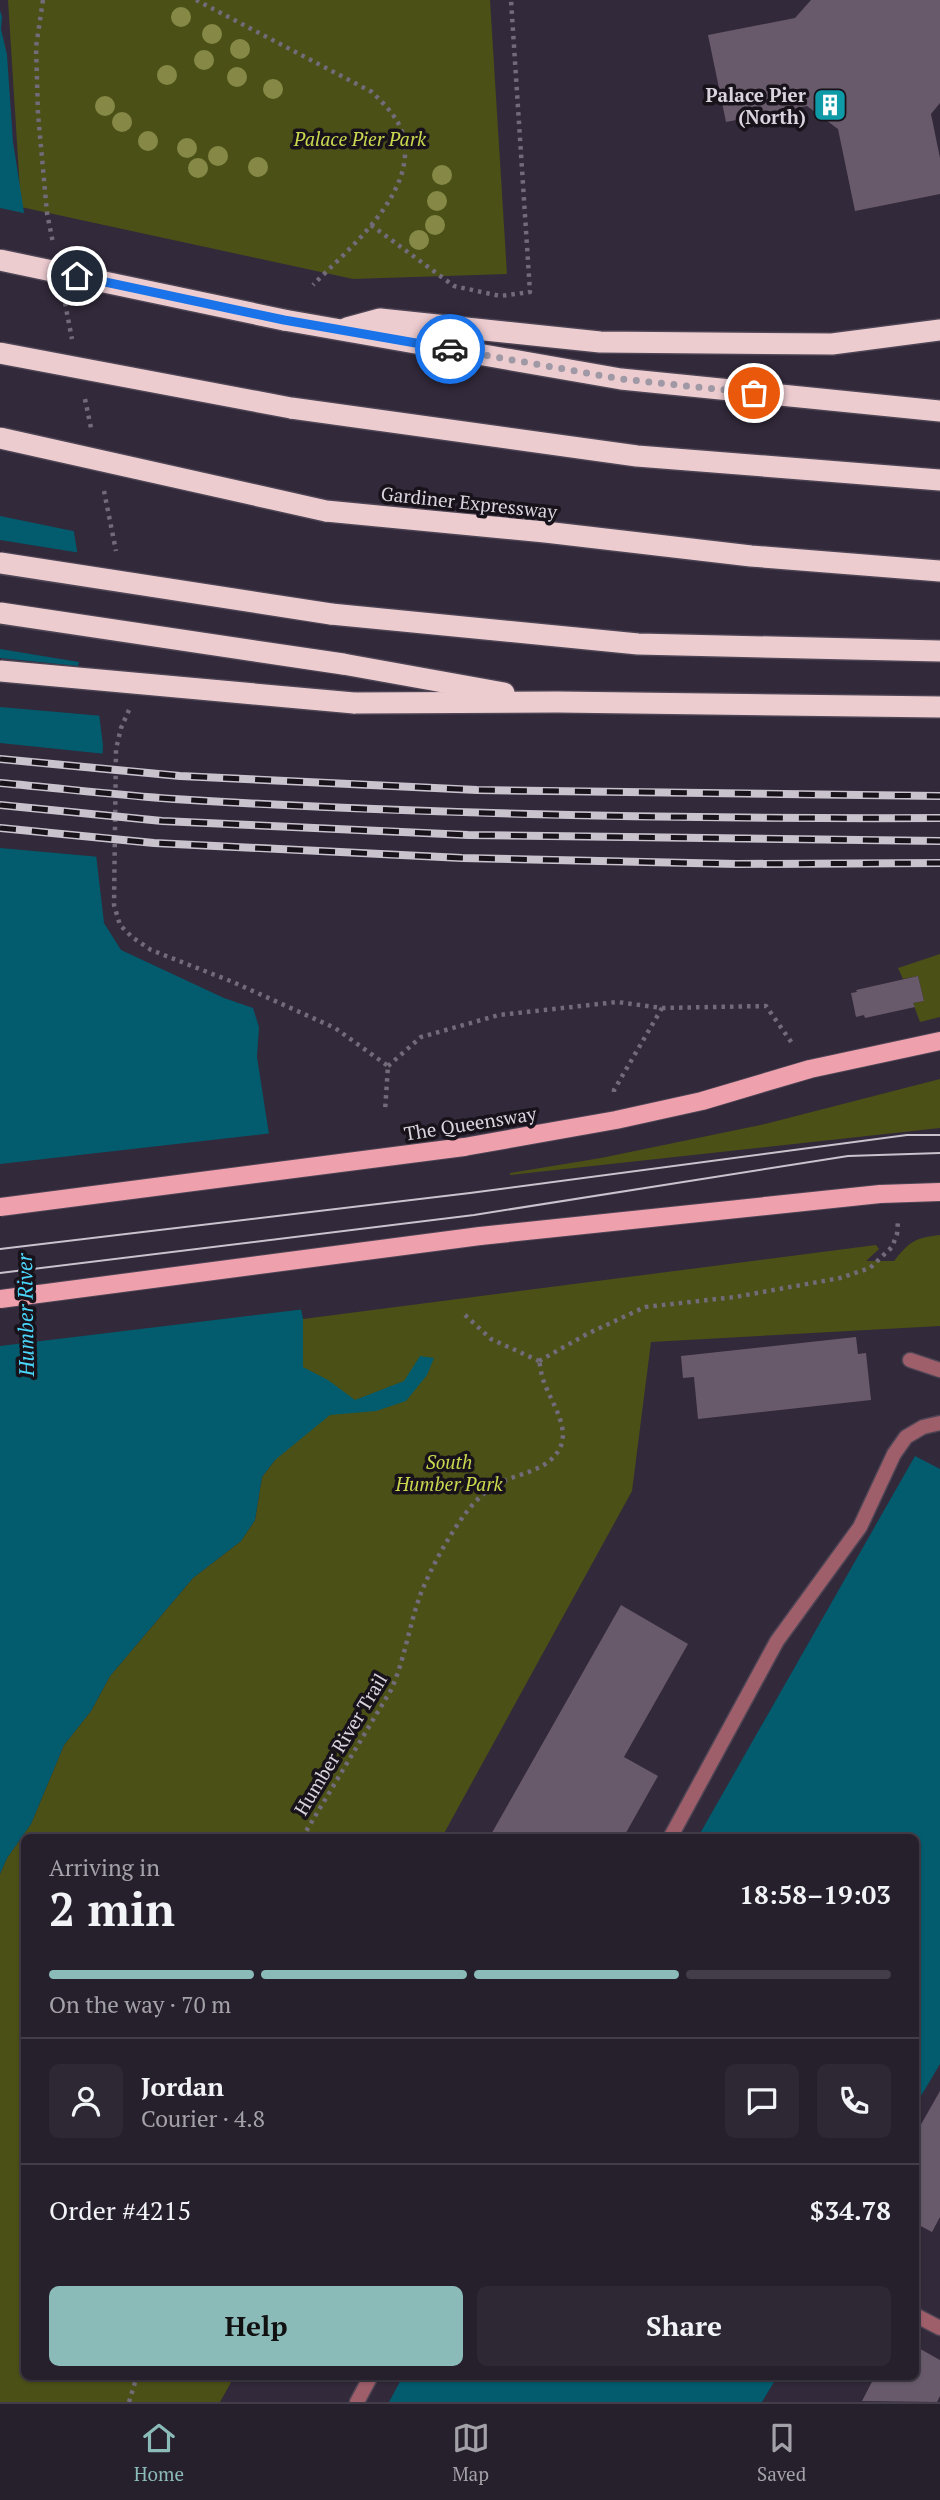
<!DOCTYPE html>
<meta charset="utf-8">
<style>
body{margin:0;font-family:"PT Serif",serif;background:#2e2734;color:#f1f3f6;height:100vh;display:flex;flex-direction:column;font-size:26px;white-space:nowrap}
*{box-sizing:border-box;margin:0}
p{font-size:23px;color:#a4a2a9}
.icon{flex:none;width:38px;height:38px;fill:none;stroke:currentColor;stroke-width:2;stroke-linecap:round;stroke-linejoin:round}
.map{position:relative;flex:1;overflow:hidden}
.details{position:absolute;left:21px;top:1834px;width:898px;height:546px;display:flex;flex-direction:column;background:#261f2c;border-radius:10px;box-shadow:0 2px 5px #0004,0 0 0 2px #423d48}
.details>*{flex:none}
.pin{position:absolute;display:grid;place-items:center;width:60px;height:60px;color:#fff;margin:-30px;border:4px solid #fff;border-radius:50%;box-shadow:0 2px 7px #0007}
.courier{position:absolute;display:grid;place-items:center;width:70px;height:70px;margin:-35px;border:5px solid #1a73e8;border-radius:50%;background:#fff;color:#222;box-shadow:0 2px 9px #0007}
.summary em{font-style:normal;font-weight:700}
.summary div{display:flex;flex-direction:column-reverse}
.summary{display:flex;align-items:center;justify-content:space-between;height:119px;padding:0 28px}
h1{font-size:46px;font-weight:700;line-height:52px}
.bar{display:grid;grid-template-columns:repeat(4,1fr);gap:10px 7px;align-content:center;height:84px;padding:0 28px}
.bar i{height:9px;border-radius:5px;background:#423d48}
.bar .active{background:#8bbbb9}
.bar p{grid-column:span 4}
.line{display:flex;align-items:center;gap:18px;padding:0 28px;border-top:2px solid #423d48}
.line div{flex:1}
.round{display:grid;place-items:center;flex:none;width:74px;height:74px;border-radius:10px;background:#2e2734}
.cta{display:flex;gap:14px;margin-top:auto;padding:14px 28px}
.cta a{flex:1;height:80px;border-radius:10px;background:#8bbbb9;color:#111;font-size:28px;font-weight:700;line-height:80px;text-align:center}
.cta a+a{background:#2e2734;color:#f1f3f6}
.tab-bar{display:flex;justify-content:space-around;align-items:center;height:98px;border-top:2px solid #423d48;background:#261f2c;font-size:19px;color:#a4a2a9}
.tab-bar a{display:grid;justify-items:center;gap:4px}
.tab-bar .active{color:#8bbbb9}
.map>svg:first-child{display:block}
</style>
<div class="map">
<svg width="940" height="2402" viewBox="0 0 940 2402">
<rect width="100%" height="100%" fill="#32293a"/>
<g fill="#4b5017">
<polygon points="8,0 490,0 507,274 353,279 21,207"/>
<polygon points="940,954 940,1017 920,1022 913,1003 924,1001 918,976 903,979 898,968"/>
<polygon points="940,1079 940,1128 510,1175 510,1173 601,1158 765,1124"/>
<path d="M 940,1235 L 940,1326 L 651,1342 L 632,1491 L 442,1837 L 24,1838 L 24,2376 L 234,2377 L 220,2402 L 0,2402 L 0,1874 L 7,1858 L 31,1824 L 64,1745 L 91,1711 L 110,1676 L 193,1578 L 241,1541 L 255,1520 L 262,1477 L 275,1460 L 303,1368 L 303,1319 L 876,1245 L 879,1249 L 866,1261 L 894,1261 C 910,1241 915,1238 940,1235 Z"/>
</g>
<g fill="#035b6e">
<polygon points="0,10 2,17 1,29 7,55 13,142 87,615 103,746 96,854 104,923 121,950 224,998 253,1008 259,1027 257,1057 278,1192 303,1319 303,1367 328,1380 355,1400 404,1381 420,1356 434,1358 427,1375 406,1401 376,1411 330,1415 275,1460 262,1477 255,1520 241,1541 193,1578 110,1676 91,1711 64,1745 31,1824 7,1858 0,1874"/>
<polygon points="915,1456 940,1469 940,2064 915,2106 915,1838 698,1837"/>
<polygon points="403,2376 777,2376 777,2377 762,2402 389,2402"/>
</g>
<g fill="#32293a">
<polygon points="0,208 28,214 78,532 0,516"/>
<polygon points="0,540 81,553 103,716 0,707 0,658 78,666 79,662 0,649"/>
<polygon points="0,743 106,754 100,857 0,848"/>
<polygon points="273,1133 305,1309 0,1346 0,1164"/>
</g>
<g fill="#685a6b">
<polygon points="811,0 940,0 940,103 931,114 940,158 940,194 855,211 838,129 807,106 726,122 708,35 795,18"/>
<polygon points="918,976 924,1001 913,1003 915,1007 865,1018 864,1015 856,1017 851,993 857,992 856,990"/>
<polygon points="856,1337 858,1354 866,1353 871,1400 698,1419 694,1377 683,1378 681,1356"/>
<polygon points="621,1605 688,1644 624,1757 658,1776 623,1838 489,1838"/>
<polygon points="940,2091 940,2217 932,2232 915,2223 915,2135"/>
<polygon points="915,2346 940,2360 940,2396 937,2402 862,2401 875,2376 915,2376"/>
</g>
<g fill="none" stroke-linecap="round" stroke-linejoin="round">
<defs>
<g id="service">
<polyline points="910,1360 940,1370"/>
<polyline points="670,1838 777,1641 860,1527 894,1454 906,1437 923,1427 940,1423"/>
<polyline points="915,2315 940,2328"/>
<polyline points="357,2402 371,2376"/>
</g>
<g id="primary">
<polyline points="464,1147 616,1120 702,1101 810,1069 940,1041"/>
<polyline points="480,1236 880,1194 940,1192"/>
</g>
<g id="motorway">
<polyline points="284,320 621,379 940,411"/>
<polyline points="347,328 380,319 600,342 832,344 940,330"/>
<polyline points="291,408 637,456 940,480"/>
<polyline points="326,511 545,532 751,556 940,571"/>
<polyline points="331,614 638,644 940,651"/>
<polyline points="343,664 504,693"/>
<polyline points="354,703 558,702 940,707"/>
</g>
</defs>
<use href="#service" stroke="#4d4454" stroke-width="17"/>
<use href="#primary" stroke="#4d4454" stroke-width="20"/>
<use href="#motorway" stroke="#4d4454" stroke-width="24"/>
<g stroke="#726b79" stroke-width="4.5" stroke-dasharray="3.5 5" stroke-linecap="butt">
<polyline points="43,0 36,47 38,114 47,213 53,243"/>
<path d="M 196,0 L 372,92 C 384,104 398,117 403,135 C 418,193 349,248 313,285"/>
<polyline points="371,225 454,286 500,296 530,292 511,0"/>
<polyline points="65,303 72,339"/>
<polyline points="85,399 91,428"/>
<polyline points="104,491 116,551"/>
<polyline points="129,710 121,728 116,749 114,905 120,925 132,937 151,950 233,982 335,1028 388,1066 385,1111"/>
<polyline points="662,1008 766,1006 794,1046"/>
<polyline points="388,1066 421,1037 499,1015 617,1002 662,1008 614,1090 614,1093"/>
<polyline points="465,1315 491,1339 539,1361"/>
<polyline points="539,1361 587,1334 645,1307 735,1297 840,1278 870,1268 892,1247 897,1234 898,1221"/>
<path d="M 302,1838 L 391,1690 C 405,1659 409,1625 421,1593 C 432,1566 448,1537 465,1514 C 475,1501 487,1489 501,1482 C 521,1473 549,1470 560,1448 C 570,1427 551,1402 544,1382 C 541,1376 541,1368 539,1361"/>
<polyline points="129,2402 137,2376"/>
</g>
<use href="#service" stroke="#9e5e6a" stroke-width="14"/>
<use href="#primary" stroke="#efa0ad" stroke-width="18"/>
<use href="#motorway" stroke="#edccd0" stroke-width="21"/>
<g stroke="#c9c3ce" stroke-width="2">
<polyline points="0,1249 470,1193 907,1135 940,1135"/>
<polyline points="0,1273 474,1215 848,1156 940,1153"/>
</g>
<defs>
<g id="rail">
<polyline points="0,759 180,776 477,790 940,796"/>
<path d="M 0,783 C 58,788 116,795 174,799 C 429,815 684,819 940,818"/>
<polyline points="0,805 162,821 468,835 940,841"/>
<polyline points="0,828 154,843 462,858 737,864 940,863"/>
</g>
</defs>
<use href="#rail" stroke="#c9c3ce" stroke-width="8"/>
<use href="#rail" stroke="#18131b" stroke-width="5" stroke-dasharray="16" stroke-linecap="butt"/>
<defs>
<g id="primary-bridge">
<polyline points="0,1207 464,1147"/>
<polyline points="0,1299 480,1236"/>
</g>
<g id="motorway-bridge">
<polyline points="0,260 284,320"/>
<polyline points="0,353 291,408"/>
<polyline points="0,438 326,511"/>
<polyline points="0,563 331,614"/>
<polyline points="0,613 343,664"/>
<polyline points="0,671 354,703"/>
</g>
</defs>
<use href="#primary-bridge" stroke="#4d4454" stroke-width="20" stroke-linecap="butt"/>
<use href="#motorway-bridge" stroke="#4d4454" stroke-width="24" stroke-linecap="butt"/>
<use href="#primary-bridge" stroke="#efa0ad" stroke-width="18"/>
<use href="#motorway-bridge" stroke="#edccd0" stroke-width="21"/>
</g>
<g fill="#868946">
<circle cx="181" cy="17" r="10"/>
<circle cx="212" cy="34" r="10"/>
<circle cx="240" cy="49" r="10"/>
<circle cx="204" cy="60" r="10"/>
<circle cx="167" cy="75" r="10"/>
<circle cx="237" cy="77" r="10"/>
<circle cx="273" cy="89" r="10"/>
<circle cx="105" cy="106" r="10"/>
<circle cx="122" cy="122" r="10"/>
<circle cx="148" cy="141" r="10"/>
<circle cx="187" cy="148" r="10"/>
<circle cx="218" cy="156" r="10"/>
<circle cx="258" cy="167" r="10"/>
<circle cx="198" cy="168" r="10"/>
<circle cx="442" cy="175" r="10"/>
<circle cx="437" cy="201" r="10"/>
<circle cx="435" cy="225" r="10"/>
<circle cx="419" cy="240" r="10"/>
</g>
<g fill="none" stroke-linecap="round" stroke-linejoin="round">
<polyline stroke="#9f98a5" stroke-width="7" stroke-dasharray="0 12.6" points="450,349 621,379 754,393"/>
<polyline stroke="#1a73e8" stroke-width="9" points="77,276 284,320 450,349"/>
</g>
<defs>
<symbol id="building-square" viewBox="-11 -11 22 22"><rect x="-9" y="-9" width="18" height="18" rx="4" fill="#0f9aa8" stroke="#18131b"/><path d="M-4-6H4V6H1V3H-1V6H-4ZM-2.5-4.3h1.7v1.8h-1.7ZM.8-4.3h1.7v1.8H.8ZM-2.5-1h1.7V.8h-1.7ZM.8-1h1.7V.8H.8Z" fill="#fff"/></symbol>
</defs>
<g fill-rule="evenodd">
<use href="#building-square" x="811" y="86" width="38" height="38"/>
</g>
<g text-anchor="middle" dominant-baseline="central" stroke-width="7" stroke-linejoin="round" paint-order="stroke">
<g font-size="19" font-weight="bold" fill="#dad4df" stroke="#18131b" text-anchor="end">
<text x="806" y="94">Palace Pier<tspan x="806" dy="22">(North)</tspan></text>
</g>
<g font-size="19" font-style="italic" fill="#cbd84f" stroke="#18131b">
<text x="360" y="138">Palace Pier Park</text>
<text x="449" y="1461">South<tspan x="449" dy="22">Humber Park</tspan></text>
</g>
<g font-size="19" fill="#dad4df" stroke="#18131b">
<text transform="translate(469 502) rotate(6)">Gardiner Expressway</text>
<text transform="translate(470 1123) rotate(-9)">The Queensway</text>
<text transform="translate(340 1744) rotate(-59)">Humber River Trail</text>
</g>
<g font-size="21" font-style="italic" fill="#4bd7fb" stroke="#18131b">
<text transform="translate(25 1315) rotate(-91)">Humber River</text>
</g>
</g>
</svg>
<div class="pin" style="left:754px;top:393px;background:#ea580c"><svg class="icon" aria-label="bag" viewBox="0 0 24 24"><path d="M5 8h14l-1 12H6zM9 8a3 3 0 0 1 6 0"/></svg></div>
<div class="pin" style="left:77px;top:276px;background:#1f2937"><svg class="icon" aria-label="home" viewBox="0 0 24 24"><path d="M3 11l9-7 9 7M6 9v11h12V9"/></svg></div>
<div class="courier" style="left:450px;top:349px"><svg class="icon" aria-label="car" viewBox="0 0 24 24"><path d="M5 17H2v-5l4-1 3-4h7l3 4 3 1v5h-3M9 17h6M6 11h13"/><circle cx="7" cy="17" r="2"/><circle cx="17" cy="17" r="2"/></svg></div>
<section class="details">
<div class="summary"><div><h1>2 min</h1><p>Arriving in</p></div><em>18:58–19:03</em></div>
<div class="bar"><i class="active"></i><i class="active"></i><i class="active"></i><i></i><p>On the way · 70 m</p></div>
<div class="line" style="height:126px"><a class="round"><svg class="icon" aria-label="person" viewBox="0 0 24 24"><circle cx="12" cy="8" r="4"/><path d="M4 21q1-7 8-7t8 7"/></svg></a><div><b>Jordan</b><p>Courier · 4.8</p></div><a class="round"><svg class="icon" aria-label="chat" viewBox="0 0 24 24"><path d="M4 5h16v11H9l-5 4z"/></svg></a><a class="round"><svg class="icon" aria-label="phone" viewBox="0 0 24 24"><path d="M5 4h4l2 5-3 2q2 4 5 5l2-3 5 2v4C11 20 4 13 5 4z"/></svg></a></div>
<div class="line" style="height:91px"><div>Order #4215</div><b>$34.78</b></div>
<div class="cta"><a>Help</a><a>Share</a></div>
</section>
</div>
<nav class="tab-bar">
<a class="active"><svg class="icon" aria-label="home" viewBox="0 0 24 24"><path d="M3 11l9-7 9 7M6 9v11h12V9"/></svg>Home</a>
<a><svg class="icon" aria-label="map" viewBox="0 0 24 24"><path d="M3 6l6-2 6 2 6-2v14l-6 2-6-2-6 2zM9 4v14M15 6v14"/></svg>Map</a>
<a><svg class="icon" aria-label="saved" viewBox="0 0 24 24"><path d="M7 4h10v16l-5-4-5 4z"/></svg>Saved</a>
</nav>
